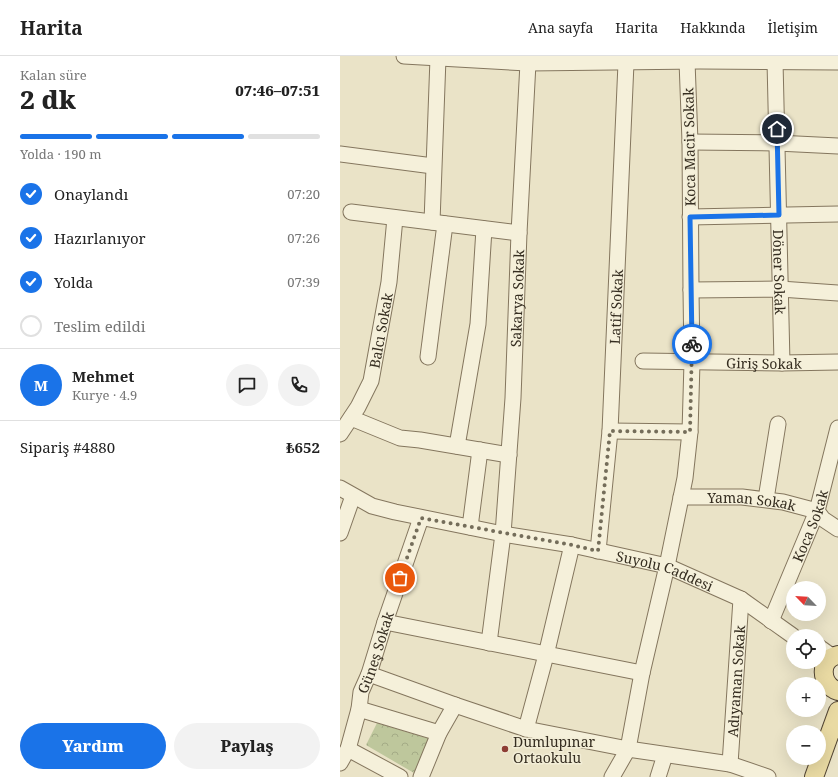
<!DOCTYPE html>
<html lang="tr">
<meta charset="utf-8">
<style>
body{margin:0;font-family:"Noto Serif",serif;background:#f2f2f2;color:#222;height:100vh;display:flex;flex-direction:column;font-size:15px;white-space:nowrap}
*{box-sizing:border-box;margin:0}
p{font-size:13px;color:#767676}
.icon{flex:none;width:22px;height:22px;fill:none;stroke:currentColor;stroke-width:2;stroke-linecap:round;stroke-linejoin:round}
.map{position:relative;flex:1;overflow:hidden}
.side{display:flex;flex-direction:column;background:#fff;width:340px}
.side>*{flex:none}
.needle{width:26px;rotate:295deg}
.fabs{position:absolute;left:446px;top:525px;display:grid;gap:8px}
.fabs a{display:grid;place-items:center;width:40px;height:40px;border-radius:50%;background:#fff;box-shadow:0 4px 16px #0002;font-size:20px}
.pin{position:absolute;display:grid;place-items:center;width:34px;height:34px;color:#fff;margin:-17px;border:2px solid #fff;border-radius:50%;box-shadow:0 1px 4px #0007}
.courier{position:absolute;display:grid;place-items:center;width:40px;height:40px;margin:-20px;border:3px solid #1a73e8;border-radius:50%;background:#fff;color:#222;box-shadow:0 1px 5px #0007}
.headline em{font-style:normal;font-weight:800}
.headline div{display:flex;flex-direction:column-reverse}
.headline{display:flex;align-items:center;justify-content:space-between;height:68px;padding:0 20px}
h1{font-size:26px;font-weight:800;line-height:30px}
.bar{display:grid;grid-template-columns:repeat(4,1fr);gap:6px 4px;align-content:center;height:48px;padding:0 20px}
.bar i{height:5px;border-radius:3px;background:#e0e0e0}
.bar .active{background:#1a73e8}
.bar p{grid-column:span 4}
.line{display:flex;align-items:center;gap:10px;padding:0 20px;border-top:1px solid #e0e0e0}
.line div{flex:1}
.round{display:grid;place-items:center;flex:none;width:42px;height:42px;border-radius:21px;background:#f2f2f2}
ol{padding:0 20px;list-style:none}
li{display:flex;align-items:center;gap:12px;height:44px}
li p{margin-inline-start:auto}
li .icon{padding:4px;border-radius:50%;background:#1a73e8;color:#fff;stroke-width:4}
li:last-child{color:#767676}
li i{width:22px;height:22px;border:2px solid #e0e0e0;border-radius:50%}
.action{display:flex;gap:8px;margin-top:auto;padding:8px 20px}
.action a{flex:1;height:46px;border-radius:24px;background:#1a73e8;color:#fff;font-size:16px;font-weight:800;line-height:46px;text-align:center}
.action a+a{background:#f2f2f2;color:#222}
header{display:flex;align-items:center;gap:24px;box-sizing:border-box;height:56px;padding:0 20px;background:#fff;border-bottom:1px solid #e0e0e0}
header strong{font-size:19px}
nav{display:flex;gap:22px;margin-inline-start:auto;font-size:14px}
main{display:flex;flex:1;min-height:0}
.map>svg:first-child{display:block}
</style>
<header>
<strong>Harita</strong>
<nav><a>Ana sayfa</a><a>Harita</a><a>Hakkında</a><a>İletişim</a></nav>
</header>
<main>
<section class="side">
<div class="headline"><div><h1>2 dk</h1><p>Kalan süre</p></div><em>07:46–07:51</em></div>
<div class="bar"><i class="active"></i><i class="active"></i><i class="active"></i><i></i><p>Yolda · 190 m</p></div>
<ol>
<li><svg class="icon" aria-label="check" viewBox="0 0 24 24"><path d="M5 12l5 5 9-10"/></svg>Onaylandı<p>07:20</p></li>
<li><svg class="icon" aria-label="check" viewBox="0 0 24 24"><path d="M5 12l5 5 9-10"/></svg>Hazırlanıyor<p>07:26</p></li>
<li><svg class="icon" aria-label="check" viewBox="0 0 24 24"><path d="M5 12l5 5 9-10"/></svg>Yolda<p>07:39</p></li>
<li><i></i>Teslim edildi</li>
</ol>
<div class="line" style="height:72px"><b class="round" style="background:#1a73e8;color:#fff">M</b><div><b>Mehmet</b><p>Kurye · 4.9</p></div><a class="round"><svg class="icon" aria-label="chat" viewBox="0 0 24 24"><path d="M4 5h16v11H9l-5 4z"/></svg></a><a class="round"><svg class="icon" aria-label="phone" viewBox="0 0 24 24"><path d="M5 4h4l2 5-3 2q2 4 5 5l2-3 5 2v4C11 20 4 13 5 4z"/></svg></a></div>
<div class="line" style="height:52px"><div>Sipariş #4880</div><b>₺652</b></div>
<div class="action"><a>Yardım</a><a>Paylaş</a></div>
</section>
<div class="map">
<svg width="498" height="721" viewBox="0 0 498 721">
<defs>
<pattern id="park-crowns" width="20" height="18" patternUnits="userSpaceOnUse"><rect width="20" height="18" fill="#bec79c"/><path d="M2 6a3 3 0 1 1 6 0M12 15a3 3 0 1 1 6 0" fill="none" stroke="#a4ab86"/></pattern>
</defs>
<rect width="100%" height="100%" fill="#eae3c7"/>
<polygon fill="url(#park-crowns)" points="37,667 90,683 74,717 26,689"/>
<g fill="none" stroke-linecap="round" stroke-linejoin="round">
<defs>
<g id="minor">
<polyline points="64,0 188,7 360,5 498,6"/>
<path id="s1" d="M 435,5 L 442,307"/>
<polyline points="350,86 437,87 498,90"/>
<polyline points="0,98 93,110"/>
<polyline points="11,156 179,177"/>
<polyline points="350,161 498,158"/>
<polyline points="92,166 98,2"/>
<polyline points="351,234 440,233 498,237"/>
<polyline points="88,301 105,168"/>
<path id="s2" d="M 303,305 L 442,307 L 498,306"/>
<polyline points="11,362 60,382 80,384 169,399"/>
<polyline points="270,375 350,376"/>
<path id="s3" d="M 0,378 L 18,351 L 31,325 L 49,226 L 55,162"/>
<polyline points="117,390 138,268 144,173"/>
<path id="s4" d="M 0,432 L 32,450 L 55,456 L 163,478 L 232,489 L 327,510 L 401,543 L 453,580"/>
<path id="s5" d="M 341,441 L 402,441 L 443,446 L 477,455 L 483,463 L 498,473"/>
<polyline points="426,443 438,368"/>
<polyline points="130,471 140,394"/>
<polyline points="0,477 13,440"/>
<path id="s6" d="M 258,495 L 270,375 L 286,7"/>
<path id="s7" d="M 431,565 L 477,455 L 498,372"/>
<polyline points="45,566 302,617"/>
<path id="s8" d="M 149,587 L 163,478 L 173,342 L 179,177 L 188,7"/>
<polyline points="479,591 493,601"/>
<polyline points="29,618 115,649 186,673 288,693 390,708 428,721"/>
<polyline points="19,653 99,677"/>
<polyline points="186,673 206,599 232,489"/>
<polyline points="8,693 60,721"/>
<path id="s9" d="M 0,707 L 8,693 L 19,653 L 21,636 L 29,618 L 45,566 L 81,462"/>
<path id="s10" d="M 390,708 L 401,543"/>
<polyline points="81,721 99,677 115,649"/>
<polyline points="272,721 288,693 302,617 327,510 345,422 350,376 352,306 351,234 350,86 347,5"/>
<polyline points="318,721 325,699"/>
</g>
<g id="major">
<path d="M 498,599 C 478,603 480,629 498,635"/>
<polyline points="474,721 498,655"/>
</g>
</defs>
<use href="#minor" stroke="#84765e" stroke-width="17"/>
<use href="#major" stroke="#524432" stroke-width="20"/>
<use href="#minor" stroke="#f5f0da" stroke-width="15"/>
<use href="#major" stroke="#e9daa3" stroke-width="18"/>
</g>
<g fill="none" stroke-linecap="round" stroke-linejoin="round">
<polyline stroke="#746d5a" stroke-width="4" stroke-dasharray="0 7.2" points="60,522 81,462 232,489 258,495 270,375 350,376 352,288"/>
<polyline stroke="#1a73e8" stroke-width="5" points="352,288 350,161 439,159 437,73"/>
</g>
<circle fill="#8d3d34" stroke="#f2edd6" stroke-width="1.5" cx="165" cy="693" r="4"/>
<g text-anchor="middle" dominant-baseline="central" stroke-width="3" stroke-linejoin="round" paint-order="stroke">
<g font-size="14" fill="#352d20" stroke="#f2edd6">
<text transform="translate(349 91) rotate(-91)">Koca Macir Sokak</text>
<text stroke="none"><textPath href="#s1" startOffset="211">Döner Sokak</textPath></text>
<text stroke="none"><textPath href="#s8" startOffset="346">Sakarya Sokak</textPath></text>
<text stroke="none"><textPath href="#s6" startOffset="245">Latif Sokak</textPath></text>
<text stroke="none"><textPath href="#s3" startOffset="113">Balcı Sokak</textPath></text>
<text stroke="none"><textPath href="#s2" startOffset="121">Giriş Sokak</textPath></text>
<text stroke="none"><textPath href="#s5" startOffset="71">Yaman Sokak</textPath></text>
<text stroke="none"><textPath href="#s7" startOffset="103">Koca Sokak</textPath></text>
<text stroke="none"><textPath href="#s4" startOffset="337">Suyolu Caddesi</textPath></text>
<text stroke="none"><textPath href="#s9" startOffset="117">Güneş Sokak</textPath></text>
<text stroke="none"><textPath href="#s10" startOffset="83">Adıyaman Sokak</textPath></text>
</g>
<g font-size="14" fill="#352d20" stroke="#f2edd6" text-anchor="start">
<text x="173" y="685">Dumlupınar<tspan x="173" dy="16">Ortaokulu</tspan></text>
</g>
</g>
</svg>
<div class="fabs">
<a><svg class="needle" viewBox="-14 -14 28 28"><path d="M0-13l5 13h-10z" fill="#e53935"/><path d="M0 13l5-13h-10z" fill="#767676"/></svg></a>
<a><svg class="icon" aria-label="locate" viewBox="0 0 24 24"><circle cx="12" cy="12" r="6"/><path d="M12 2v4M12 18v4M2 12h4M18 12h4"/></svg></a>
<a>+</a>
<a>−</a>
</div>
<div class="pin" style="left:60px;top:522px;background:#ea580c"><svg class="icon" aria-label="bag" viewBox="0 0 24 24"><path d="M5 8h14l-1 12H6zM9 8a3 3 0 0 1 6 0"/></svg></div>
<div class="pin" style="left:437px;top:73px;background:#1f2937"><svg class="icon" aria-label="home" viewBox="0 0 24 24"><path d="M3 11l9-7 9 7M6 9v11h12V9"/></svg></div>
<div class="courier" style="left:352px;top:288px"><svg class="icon" aria-label="bike" viewBox="0 0 24 24"><circle cx="6" cy="16" r="4"/><circle cx="18" cy="16" r="4"/><path d="M6 16l4-8h5l3 8M10 8l3 8H6M13 5h3"/></svg></div>
</div>
</main>
